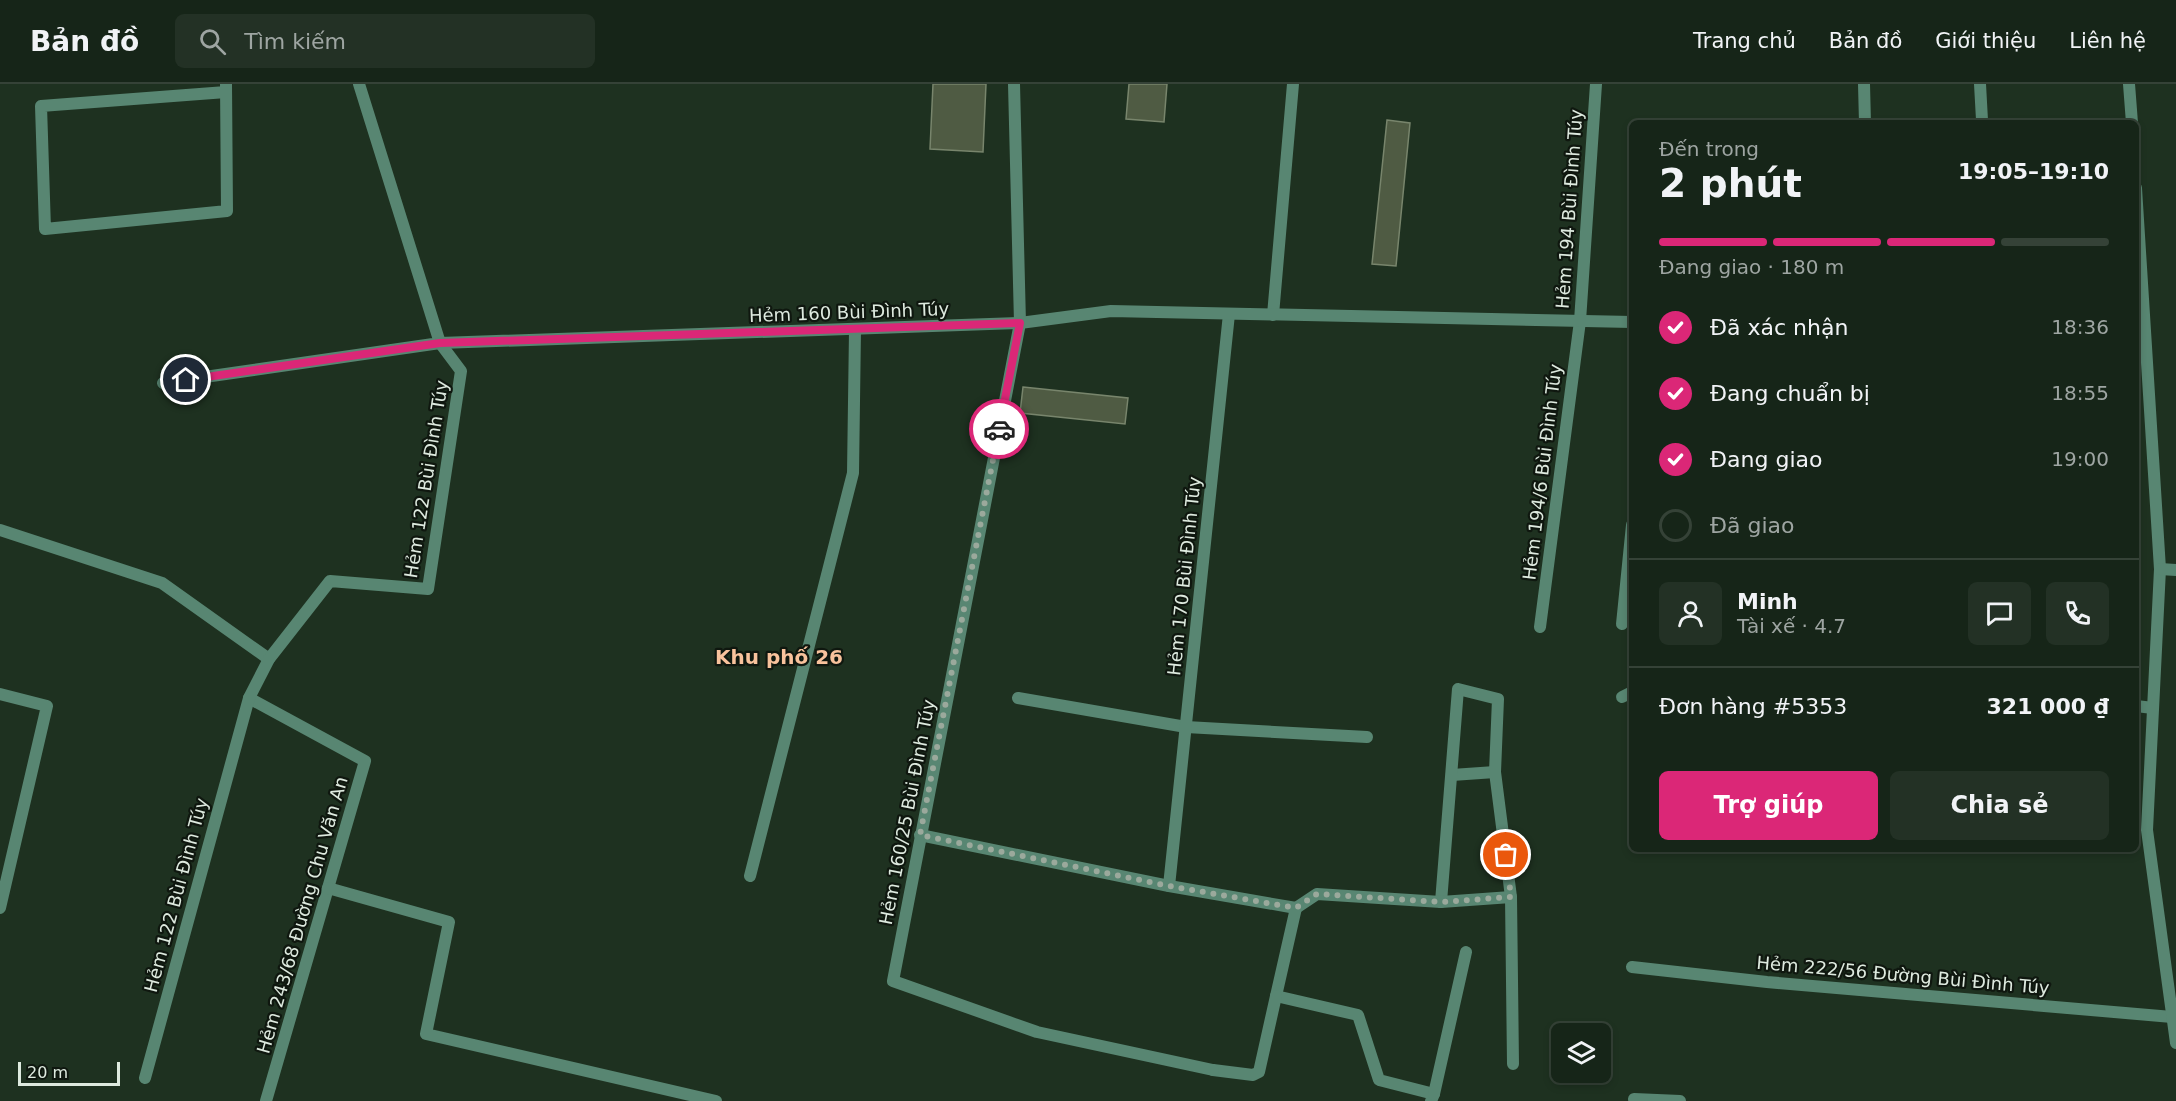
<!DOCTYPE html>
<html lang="vi">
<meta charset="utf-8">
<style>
body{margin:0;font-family:"DejaVu Sans",sans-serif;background:#233125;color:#f1f3f6;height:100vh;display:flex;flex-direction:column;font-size:22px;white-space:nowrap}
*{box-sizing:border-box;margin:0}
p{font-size:20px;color:#9ea5a2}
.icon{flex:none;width:33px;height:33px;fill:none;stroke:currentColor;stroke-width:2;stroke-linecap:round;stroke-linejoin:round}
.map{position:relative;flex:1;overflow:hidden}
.side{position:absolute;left:1629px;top:36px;width:510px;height:732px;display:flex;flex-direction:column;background:#162518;border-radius:9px;box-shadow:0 3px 9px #0003,0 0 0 2px #354237}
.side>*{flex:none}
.buttons{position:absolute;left:1551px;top:939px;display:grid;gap:12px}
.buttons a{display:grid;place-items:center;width:60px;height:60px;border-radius:9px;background:#162518;box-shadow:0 3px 9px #0003,0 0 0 2px #354237;font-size:30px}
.scale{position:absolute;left:18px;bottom:15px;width:102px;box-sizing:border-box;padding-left:6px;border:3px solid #deeadf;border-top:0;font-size:16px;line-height:21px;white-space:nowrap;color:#deeadf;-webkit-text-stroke:4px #0f170f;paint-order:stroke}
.pin{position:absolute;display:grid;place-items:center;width:51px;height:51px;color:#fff;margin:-26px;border:3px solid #fff;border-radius:50%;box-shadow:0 2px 6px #0007}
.courier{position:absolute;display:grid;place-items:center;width:60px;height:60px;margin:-30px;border:4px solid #db2777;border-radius:50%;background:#fff;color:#222;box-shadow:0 2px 8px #0007}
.head em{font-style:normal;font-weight:800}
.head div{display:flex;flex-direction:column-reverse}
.head{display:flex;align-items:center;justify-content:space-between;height:102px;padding:0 30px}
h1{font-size:39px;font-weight:800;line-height:45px}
.bar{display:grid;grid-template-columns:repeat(4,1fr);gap:9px 6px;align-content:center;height:72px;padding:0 30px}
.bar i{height:8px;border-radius:4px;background:#354237}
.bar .active{background:#db2777}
.bar p{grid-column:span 4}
.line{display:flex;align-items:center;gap:15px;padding:0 30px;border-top:2px solid #354237}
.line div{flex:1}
.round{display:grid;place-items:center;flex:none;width:63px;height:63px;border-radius:9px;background:#233125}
ol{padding:0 30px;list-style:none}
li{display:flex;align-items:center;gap:18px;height:66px}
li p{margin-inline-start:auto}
li .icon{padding:6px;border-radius:50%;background:#db2777;color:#fff;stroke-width:4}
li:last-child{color:#9ea5a2}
li i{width:33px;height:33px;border:3px solid #354237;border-radius:50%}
.primary-button{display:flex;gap:12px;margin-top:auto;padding:12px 30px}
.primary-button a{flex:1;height:69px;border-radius:9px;background:#db2777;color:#fff;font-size:24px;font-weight:800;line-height:69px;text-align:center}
.primary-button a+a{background:#233125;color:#f1f3f6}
header{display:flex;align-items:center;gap:36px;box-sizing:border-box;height:84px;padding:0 30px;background:#162518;border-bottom:2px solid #354237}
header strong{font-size:28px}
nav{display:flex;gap:33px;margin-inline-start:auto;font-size:21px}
.search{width:420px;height:54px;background:#233125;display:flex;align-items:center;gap:15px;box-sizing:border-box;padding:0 21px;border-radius:9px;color:#9ea5a2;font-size:22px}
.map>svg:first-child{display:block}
</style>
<header>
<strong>Bản đồ</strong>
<div class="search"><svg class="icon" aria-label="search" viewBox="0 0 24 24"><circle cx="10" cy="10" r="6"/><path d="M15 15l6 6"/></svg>Tìm kiếm</div>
<nav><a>Trang chủ</a><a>Bản đồ</a><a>Giới thiệu</a><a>Liên hệ</a></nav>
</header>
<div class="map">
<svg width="2176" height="1017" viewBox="0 0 2176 1017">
<rect width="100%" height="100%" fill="#1e3120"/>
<g fill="#4f5b43" stroke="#78856c" stroke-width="1.5">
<polygon points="933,0 986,0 983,68 930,65"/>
<polygon points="1129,0 1167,0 1164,38 1126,35"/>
<polygon points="1387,36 1410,39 1396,182 1372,180"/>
<polygon points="1023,303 1128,314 1125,340 1020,329"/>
</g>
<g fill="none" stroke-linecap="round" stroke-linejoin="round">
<g stroke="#588672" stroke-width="12">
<polyline points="226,0 227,127 45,145 41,22 226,8"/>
<polyline points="1980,0 1982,36"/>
<polyline points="163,299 440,259 359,0"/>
<polyline points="1622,540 1632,441"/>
<polyline points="1540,543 1580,237 1596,0"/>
<polyline points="1622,613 1632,608"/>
<polyline points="249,614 365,677 266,1017"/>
<polyline points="1018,614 1186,643 1367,653"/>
<polyline points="2136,622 2153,624"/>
<polyline points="1452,691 1495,688"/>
<polyline points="920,751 1169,802 1296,824"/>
<polyline points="750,792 853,389 855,246"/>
<polyline points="1169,802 1229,230"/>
<polyline points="1441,818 1458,605 1498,615 1495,688 1511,813"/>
<polyline points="1296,824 1317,810 1441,818 1511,813 1513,980"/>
<polyline points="1296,824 1276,912 1358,931 1379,996 1434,1010 1431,1017"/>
<polyline points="1632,883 1767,898 2172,933"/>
<polyline points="1213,986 1253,991 1259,988 1276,912"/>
<polyline points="1434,1010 1466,868"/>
</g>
<g stroke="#588672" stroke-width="12">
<polyline points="1014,0 1020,239 893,897 1037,948 1213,986"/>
<polyline points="1864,0 1865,39"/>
<polyline points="2129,0 2132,39"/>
<polyline points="2136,104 2160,485 2147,746 2176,959"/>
<polyline points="1273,231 1293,0"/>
<polyline points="440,259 1020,239 1111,227 1632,238"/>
<polyline points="0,446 162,499 269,575"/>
<polyline points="2160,485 2176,486"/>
<polyline points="0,610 47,622 0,824"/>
<polyline points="328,804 449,838 426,950 716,1017"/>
<polyline points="145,994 249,614 269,575 330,497 428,505 461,287 440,259"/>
<polyline points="1634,1015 1680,1017"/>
</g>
</g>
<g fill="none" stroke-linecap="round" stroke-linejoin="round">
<polyline stroke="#9ba99c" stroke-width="6" stroke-dasharray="0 10.8" points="999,345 920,751 1169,802 1296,824 1317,810 1441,818 1511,813 1506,771"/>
<polyline stroke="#db2777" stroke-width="8" points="186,296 440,259 1020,239 999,345"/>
</g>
<g text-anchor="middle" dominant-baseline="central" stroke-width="4.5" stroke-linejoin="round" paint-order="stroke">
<g font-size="18" fill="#deeadf" stroke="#0f170f">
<text transform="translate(1569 125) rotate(-86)">Hẻm 194 Bùi Đình Túy</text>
<text transform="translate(849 228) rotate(-2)">Hẻm 160 Bùi Đình Túy</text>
<text transform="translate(1542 388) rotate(-83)">Hẻm 194/6 Bùi Đình Túy</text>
<text transform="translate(426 395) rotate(-81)">Hẻm 122 Bùi Đình Túy</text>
<text transform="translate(1184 492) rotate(-84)">Hẻm 170 Bùi Đình Túy</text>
<text transform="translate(907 728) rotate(-79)">Hẻm 160/25 Bùi Đình Túy</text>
<text transform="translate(176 811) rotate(-75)">Hẻm 122 Bùi Đình Túy</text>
<text transform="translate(302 831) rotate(-74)">Hẻm 243/68 Đường Chu Văn An</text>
<text transform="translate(1903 891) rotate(5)">Hẻm 222/56 Đường Bùi Đình Túy</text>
</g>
<g font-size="20" font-weight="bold" fill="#f8c29c" stroke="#0f170f">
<text x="779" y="573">Khu phố 26</text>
</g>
</g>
</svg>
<div class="buttons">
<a><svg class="icon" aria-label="layers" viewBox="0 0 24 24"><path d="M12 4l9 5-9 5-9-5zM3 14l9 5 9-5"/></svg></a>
</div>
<div class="scale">20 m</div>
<div class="pin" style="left:1506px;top:771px;background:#ea580c"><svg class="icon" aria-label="bag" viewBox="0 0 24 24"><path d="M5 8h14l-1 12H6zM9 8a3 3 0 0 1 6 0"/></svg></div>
<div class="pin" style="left:186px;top:296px;background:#1f2937"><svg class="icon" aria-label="home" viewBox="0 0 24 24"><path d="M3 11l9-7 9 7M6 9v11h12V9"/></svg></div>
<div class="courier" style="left:999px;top:345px"><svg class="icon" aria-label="car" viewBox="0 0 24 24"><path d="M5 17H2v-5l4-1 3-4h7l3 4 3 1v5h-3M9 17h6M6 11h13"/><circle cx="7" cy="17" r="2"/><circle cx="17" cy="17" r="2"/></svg></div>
<section class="side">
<div class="head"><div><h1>2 phút</h1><p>Đến trong</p></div><em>19:05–19:10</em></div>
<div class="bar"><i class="active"></i><i class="active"></i><i class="active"></i><i></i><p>Đang giao · 180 m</p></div>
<ol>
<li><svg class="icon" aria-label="check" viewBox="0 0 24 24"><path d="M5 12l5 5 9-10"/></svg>Đã xác nhận<p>18:36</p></li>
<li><svg class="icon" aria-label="check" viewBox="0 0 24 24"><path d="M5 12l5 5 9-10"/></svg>Đang chuẩn bị<p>18:55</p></li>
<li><svg class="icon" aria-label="check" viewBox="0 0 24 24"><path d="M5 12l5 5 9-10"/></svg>Đang giao<p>19:00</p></li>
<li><i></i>Đã giao</li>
</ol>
<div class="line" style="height:108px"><a class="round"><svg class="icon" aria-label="person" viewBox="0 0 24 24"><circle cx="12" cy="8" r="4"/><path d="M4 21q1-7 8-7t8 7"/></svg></a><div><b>Minh</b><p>Tài xế · 4.7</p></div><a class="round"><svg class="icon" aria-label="chat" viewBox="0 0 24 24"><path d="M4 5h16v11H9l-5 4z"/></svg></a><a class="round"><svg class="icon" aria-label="phone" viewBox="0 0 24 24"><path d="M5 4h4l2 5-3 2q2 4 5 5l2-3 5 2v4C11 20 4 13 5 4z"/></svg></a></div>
<div class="line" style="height:78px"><div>Đơn hàng #5353</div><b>321 000 ₫</b></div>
<div class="primary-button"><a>Trợ giúp</a><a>Chia sẻ</a></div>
</section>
</div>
